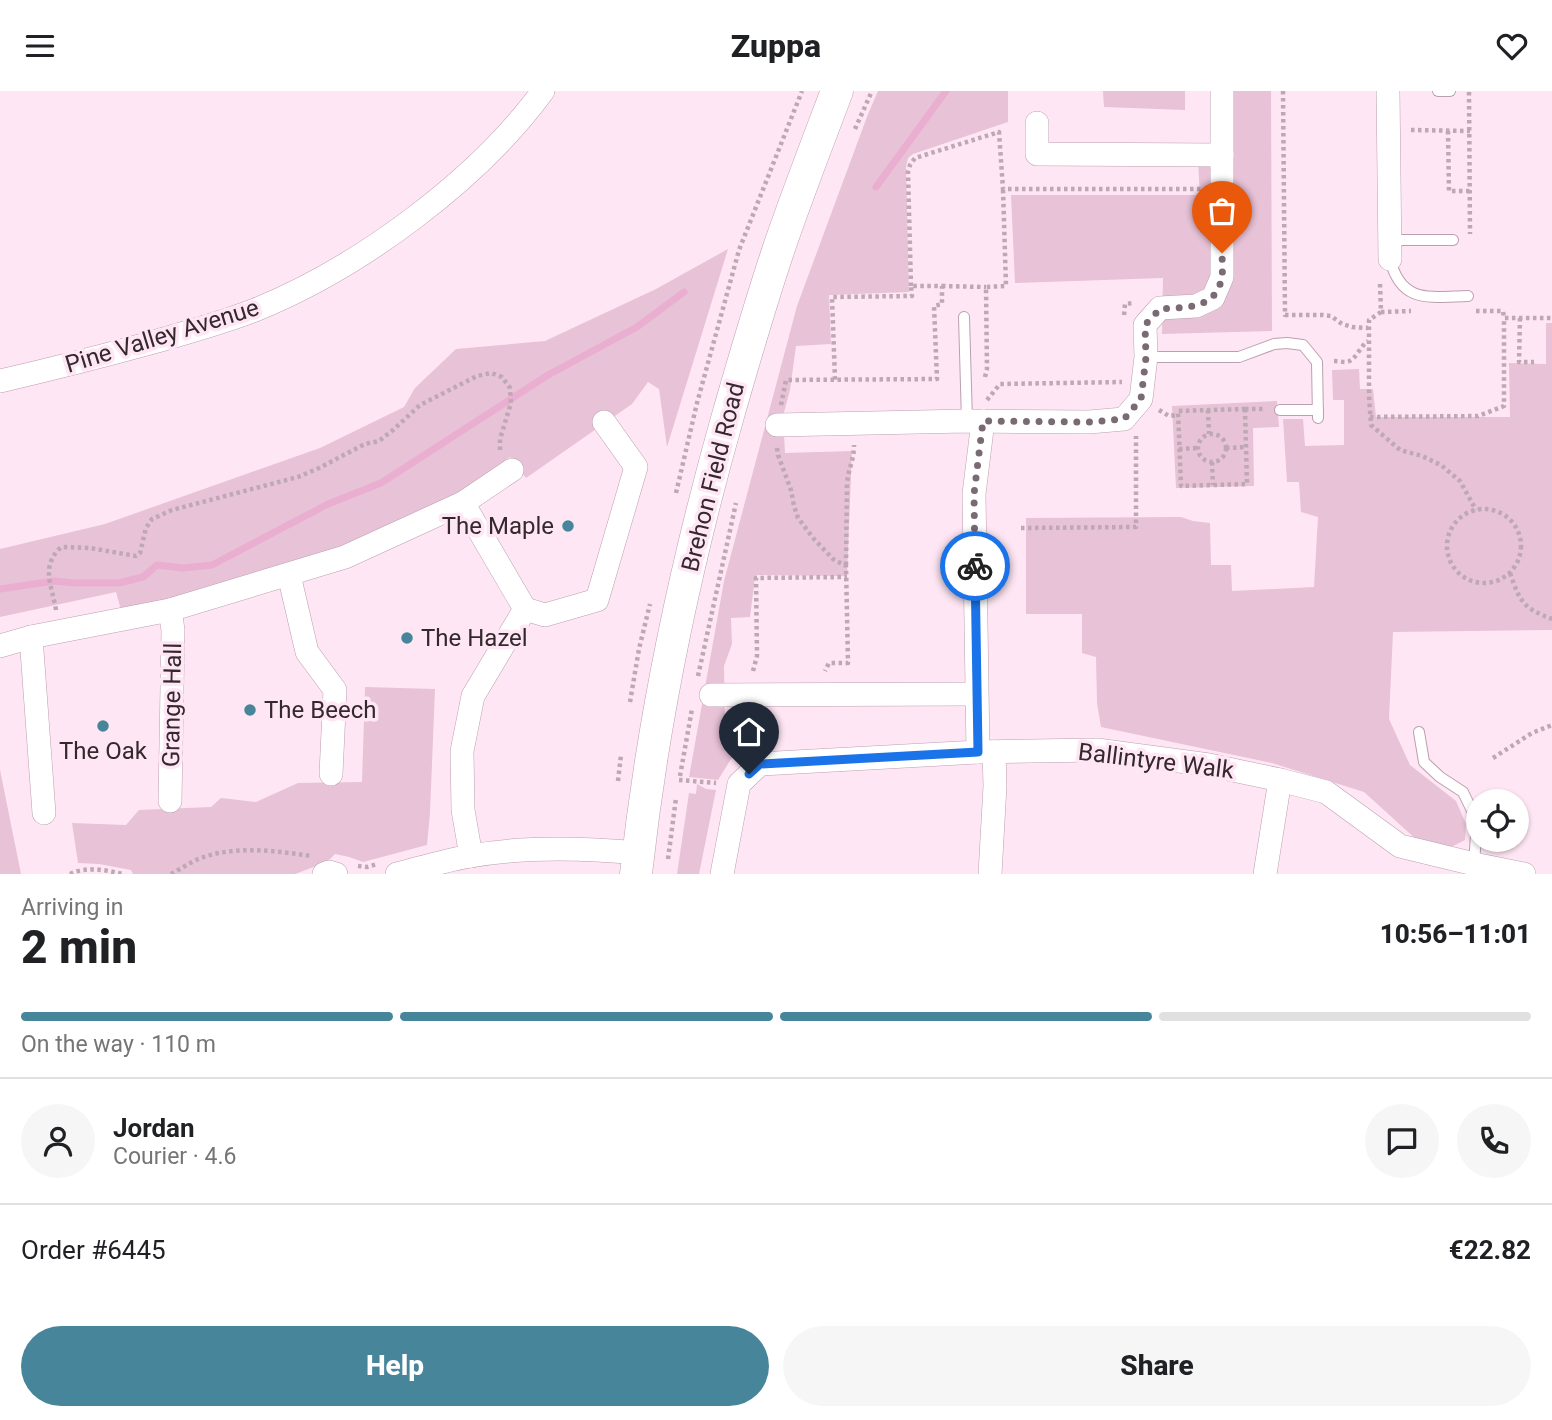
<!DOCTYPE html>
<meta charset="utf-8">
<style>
body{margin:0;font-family:Roboto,sans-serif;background:#f6f6f6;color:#202124;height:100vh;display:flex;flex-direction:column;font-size:26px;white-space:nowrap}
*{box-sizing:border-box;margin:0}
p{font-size:23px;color:#757577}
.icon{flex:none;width:38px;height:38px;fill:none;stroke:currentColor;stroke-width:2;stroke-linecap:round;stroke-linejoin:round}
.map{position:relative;height:783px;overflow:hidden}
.side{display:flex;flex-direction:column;background:#fff;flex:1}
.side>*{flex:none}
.buttons{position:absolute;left:1466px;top:698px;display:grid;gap:14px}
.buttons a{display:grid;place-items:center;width:63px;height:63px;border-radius:50%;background:#fff;box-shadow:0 2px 5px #0004;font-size:35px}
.pin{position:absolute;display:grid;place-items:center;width:60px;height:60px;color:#fff;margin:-72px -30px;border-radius:50% 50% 50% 0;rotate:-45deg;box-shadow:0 0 7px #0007}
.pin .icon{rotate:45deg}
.courier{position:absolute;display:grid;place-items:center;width:70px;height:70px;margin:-35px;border:5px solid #1a73e8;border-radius:50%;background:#fff;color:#222;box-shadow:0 2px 9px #0007}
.head em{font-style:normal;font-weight:800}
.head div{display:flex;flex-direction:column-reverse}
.head{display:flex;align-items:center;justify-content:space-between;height:119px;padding:0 21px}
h1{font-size:46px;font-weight:800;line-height:52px}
.bar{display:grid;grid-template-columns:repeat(4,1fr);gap:10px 7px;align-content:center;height:84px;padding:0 21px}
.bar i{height:9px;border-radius:5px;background:#e0e0e0}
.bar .selected{background:#47869a}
.bar p{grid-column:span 4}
.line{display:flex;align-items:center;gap:18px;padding:0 21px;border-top:2px solid #e0e0e0}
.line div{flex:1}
.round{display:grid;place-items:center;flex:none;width:74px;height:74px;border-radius:37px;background:#f6f6f6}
.action{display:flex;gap:14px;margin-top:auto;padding:14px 21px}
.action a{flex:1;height:80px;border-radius:42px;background:#47869a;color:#fff;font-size:28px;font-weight:800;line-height:80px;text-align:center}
.action a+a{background:#f6f6f6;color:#202124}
header{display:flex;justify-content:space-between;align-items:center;height:91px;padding:0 21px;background:#fff;font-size:32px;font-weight:800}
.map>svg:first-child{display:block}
</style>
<header><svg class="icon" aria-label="menu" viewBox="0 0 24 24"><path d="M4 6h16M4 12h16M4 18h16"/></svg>Zuppa<svg class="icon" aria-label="heart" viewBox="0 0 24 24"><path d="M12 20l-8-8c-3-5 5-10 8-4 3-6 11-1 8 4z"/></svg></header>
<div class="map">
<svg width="1552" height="783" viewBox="0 0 1552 783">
<rect width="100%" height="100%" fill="#ffe6f4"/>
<g fill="#e8c2d7">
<polygon points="878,0 1008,0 1008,31 913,63 908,67 906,76 909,201 829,204 831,253 796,255 790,299 783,325 785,362 852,360 847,485 757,484 755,486 750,526 731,527 732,553 724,575 725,636 769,635 772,647 742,657 731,668 718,689 689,686 724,490 797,215 868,23"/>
<polygon points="1103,0 1185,0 1185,19 1104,16"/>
<polygon points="1228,0 1271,0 1272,240 1162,243 1163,187 1015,192 1011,104 1200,104 1198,71 1229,69"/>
<polygon points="728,158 667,356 659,298 648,291 632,313 526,387 510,366 455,403 346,456 179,506 121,519 116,501 0,526 0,458 105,433 320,357 404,316 415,297 456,258 545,250 656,198"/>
<polygon points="1546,232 1552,232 1552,539 1393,541 1389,628 1410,674 1456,710 1466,733 1465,749 1445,759 1418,750 1364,701 1272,672 1101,636 1097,612 1096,566 1082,562 1082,523 1026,523 1026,427 1181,426 1193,430 1210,432 1211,474 1231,474 1232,500 1314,496 1318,426 1301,421 1299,391 1287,391 1283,328 1303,328 1305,355 1344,354 1344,309 1333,309 1332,279 1359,278 1360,298 1373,298 1376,326 1510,326 1509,272 1546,273"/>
<polygon points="1277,310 1279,336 1253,337 1254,395 1176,397 1172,315"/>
<polygon points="365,596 435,598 430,722 427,754 363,771 349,766 335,763 327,771 295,783 133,783 131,779 99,773 78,772 72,732 126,734 139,719 211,716 221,707 256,711 298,692 362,691"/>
<polygon points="0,679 21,783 0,783"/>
<polygon points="697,693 706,698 716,699 699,783 677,783 689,702 696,703"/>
</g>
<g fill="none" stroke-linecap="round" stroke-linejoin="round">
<g stroke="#e9aed0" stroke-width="7">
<polyline points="876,96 946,0"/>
<polyline points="0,498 54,490 75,492 119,492 143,486 157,474 183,477 212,474 328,413 381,392 548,284 637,236 684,201"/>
</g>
<defs>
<g id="lane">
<polyline points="1438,0 1450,0"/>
<polyline points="1389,149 1453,149"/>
<path d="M 1390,168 C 1401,213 1429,206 1468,205"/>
<polyline points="964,226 967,330"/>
<polyline points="1146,266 1239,266 1274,253 1287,252 1303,254 1317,271 1318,327"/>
<polyline points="1280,319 1318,319"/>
<polyline points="1419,641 1424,671 1440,686 1463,701 1477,730 1474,773"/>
</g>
<g id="street">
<polyline points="1388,0 1390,168"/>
<polyline points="1037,32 1037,63 1222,64"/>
<path d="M 0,290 C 52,278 103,265 154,251 C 188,241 222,232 255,219 C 359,177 477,90 543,0"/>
<polyline points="777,334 967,330 1089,331 1124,328 1141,308 1146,266 1145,234 1160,217 1196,215 1213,207 1222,186 1222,0"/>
<polyline points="463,412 525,518 473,605 462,660 463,719 471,765"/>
<polyline points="289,484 307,561 335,599 331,683"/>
<polyline points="525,518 545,524 597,509 636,376 604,331"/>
<polyline points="170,519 173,539 170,710"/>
<polyline points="31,546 44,722"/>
<polyline points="0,555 31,546 170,519 345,466 463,412 512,379"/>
<polyline points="711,604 976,603"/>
<polyline points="978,661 974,403 983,330"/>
<polyline points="324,783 329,781 336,783"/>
<path d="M 397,783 C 421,777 446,769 471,765 C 526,755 583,757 638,762"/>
<polyline points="722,783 739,693 760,673 978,661 1097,659 1209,674 1280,689 1326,701 1400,755 1474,773 1524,783"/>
<polyline points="990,783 995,695 994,661"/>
<polyline points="1265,783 1280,689"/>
</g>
<path id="secondary" d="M 636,783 C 653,627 686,472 729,321 C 747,259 765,195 787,134 C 803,89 820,45 837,0"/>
</defs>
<use href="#lane" stroke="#bc9faf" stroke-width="12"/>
<use href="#street" stroke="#bc9faf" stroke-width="24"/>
<use href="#secondary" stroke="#bc9faf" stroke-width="33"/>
<g stroke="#bda8b4" stroke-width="4.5" stroke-dasharray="3.5 3.5" stroke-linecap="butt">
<polyline points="1283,0 1285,224 1323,224 1331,225 1342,233 1352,236 1368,237"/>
<polyline points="1469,1 1470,143"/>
<polyline points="855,38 872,0"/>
<polyline points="1411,39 1470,40"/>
<polyline points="1448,40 1449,100 1470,100"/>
<polyline points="1380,193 1381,221 1411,220"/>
<polyline points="911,195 908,81 910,74 915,67 999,41 1003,98 1201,98"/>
<polyline points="942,195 986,196"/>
<polyline points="1476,220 1503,220 1504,227 1552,227"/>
<polyline points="1381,221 1369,229 1369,304 1371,334 1400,359 1422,365 1441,374 1460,390 1476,419"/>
<polyline points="1124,224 1125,213 1133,212"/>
<polyline points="1520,227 1519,271 1534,271"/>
<path d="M 1334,270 C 1338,270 1342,271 1346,271 C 1356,270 1359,256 1368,250"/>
<polyline points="985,286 987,278 986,196 1006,195 1003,98"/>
<polyline points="987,309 1000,293 1122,291"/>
<polyline points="781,314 786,289 937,288 934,215 942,213 942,195 911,195 912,205 832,206 835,289"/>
<polygon points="1245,318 1247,393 1181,395 1178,320"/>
<polyline points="1245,318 1265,318"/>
<polyline points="1159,319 1169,325 1178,324"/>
<polyline points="1208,319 1209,343"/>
<polyline points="1370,326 1478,325 1504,315 1504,227"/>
<circle cx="1212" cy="357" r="14"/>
<polyline points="777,357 778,364 791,399 794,415 798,427 814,448 833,468 846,475 848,572 829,572 825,580"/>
<polyline points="1226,357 1246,356"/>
<polyline points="1179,358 1197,357"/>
<polyline points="1212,371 1213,394"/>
<polyline points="676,402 697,312 739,159 802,0"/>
<circle cx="1484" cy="455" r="37"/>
<polyline points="1021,437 1136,436 1136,345"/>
<path d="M 846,474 L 847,393 C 848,378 854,370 854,354"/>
<path d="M 1510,482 C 1520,511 1523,517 1552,528"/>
<path d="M 56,519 C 52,494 40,476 61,456 L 90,457 L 136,465 L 140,462 L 146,437 L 152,428 L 172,419 L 298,386 L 319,377 L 365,353 L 379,350 L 393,339 L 420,314 L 477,285 L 491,282 L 502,286 L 510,297 L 511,312 L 500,348 L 500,361"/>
<polyline points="753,580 757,565 756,487 847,486"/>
<polyline points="698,585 736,412"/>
<polyline points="630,611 639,558 650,513"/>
<polyline points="1493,667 1532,642 1552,634"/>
<polyline points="680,685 692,618"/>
<polyline points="679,689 716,692"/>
<polyline points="618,690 621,664"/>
<polyline points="668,768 676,707"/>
<polyline points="358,775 367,776 377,773"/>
<path d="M 70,783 C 87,775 105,779 123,783"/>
<path d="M 171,783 C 181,778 190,771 201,767 C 237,754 275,760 312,765"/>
</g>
<use href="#lane" stroke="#fff" stroke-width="10"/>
<use href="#street" stroke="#fff" stroke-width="23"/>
<use href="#secondary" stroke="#fff" stroke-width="32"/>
</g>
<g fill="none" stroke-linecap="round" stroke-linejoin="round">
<path stroke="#7a6a73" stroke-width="7" stroke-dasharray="0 12.6" d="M 975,475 L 974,403 L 983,330 L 1089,331 L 1124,328 L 1141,308 L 1146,266 L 1145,234 L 1160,218 C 1186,216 1217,219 1222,185 C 1223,177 1222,169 1222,162"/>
<polyline stroke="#1a73e8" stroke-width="9" points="749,683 760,673 978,661 975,475"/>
</g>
<g fill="#47869a" stroke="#ffe6f4" stroke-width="2.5">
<circle cx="568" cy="435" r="7"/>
<circle cx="407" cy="547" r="7"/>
<circle cx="250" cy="619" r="7"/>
<circle cx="103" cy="635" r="7"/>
</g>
<g text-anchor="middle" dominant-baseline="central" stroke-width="7" stroke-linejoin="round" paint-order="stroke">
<g font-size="24" fill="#33282e" stroke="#ffe6f4">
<text transform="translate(162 245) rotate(-17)">Pine Valley Avenue</text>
<text transform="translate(713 386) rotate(-76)">Brehon Field Road</text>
<text transform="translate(172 614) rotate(-89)">Grange Hall</text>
<text transform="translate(1156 670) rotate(7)">Ballintyre Walk</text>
</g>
<g font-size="24" fill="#33282e" stroke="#ffe6f4" text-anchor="start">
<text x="554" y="435" text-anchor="end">The Maple</text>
<text x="421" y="547">The Hazel</text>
<text x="264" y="619">The Beech</text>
<text x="103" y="660" text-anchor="middle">The Oak</text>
</g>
</g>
</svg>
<div class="buttons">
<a><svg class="icon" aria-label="locate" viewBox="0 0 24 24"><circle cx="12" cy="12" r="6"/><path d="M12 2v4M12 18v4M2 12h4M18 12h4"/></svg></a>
</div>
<div class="pin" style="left:1222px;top:162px;background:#ea580c"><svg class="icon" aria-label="bag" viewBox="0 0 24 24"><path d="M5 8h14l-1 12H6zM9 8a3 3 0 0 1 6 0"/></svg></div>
<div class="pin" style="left:749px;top:683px;background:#1f2937"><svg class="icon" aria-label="home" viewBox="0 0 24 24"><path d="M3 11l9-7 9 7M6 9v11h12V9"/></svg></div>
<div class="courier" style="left:975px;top:475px"><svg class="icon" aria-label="bike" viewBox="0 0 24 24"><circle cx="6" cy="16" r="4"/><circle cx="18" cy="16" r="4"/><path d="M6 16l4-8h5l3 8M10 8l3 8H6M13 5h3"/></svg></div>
</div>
<section class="side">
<div class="head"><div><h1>2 min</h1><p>Arriving in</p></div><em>10:56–11:01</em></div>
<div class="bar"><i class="selected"></i><i class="selected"></i><i class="selected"></i><i></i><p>On the way · 110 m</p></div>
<div class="line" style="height:126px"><a class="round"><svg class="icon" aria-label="person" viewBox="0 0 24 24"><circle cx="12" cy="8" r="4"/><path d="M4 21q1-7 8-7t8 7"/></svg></a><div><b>Jordan</b><p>Courier · 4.6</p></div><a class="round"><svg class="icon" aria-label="chat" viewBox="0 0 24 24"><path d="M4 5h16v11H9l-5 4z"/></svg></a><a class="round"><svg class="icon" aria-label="phone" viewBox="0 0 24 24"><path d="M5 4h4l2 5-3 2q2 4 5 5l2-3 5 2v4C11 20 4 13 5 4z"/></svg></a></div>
<div class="line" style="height:91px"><div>Order #6445</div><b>€22.82</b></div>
<div class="action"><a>Help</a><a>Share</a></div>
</section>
